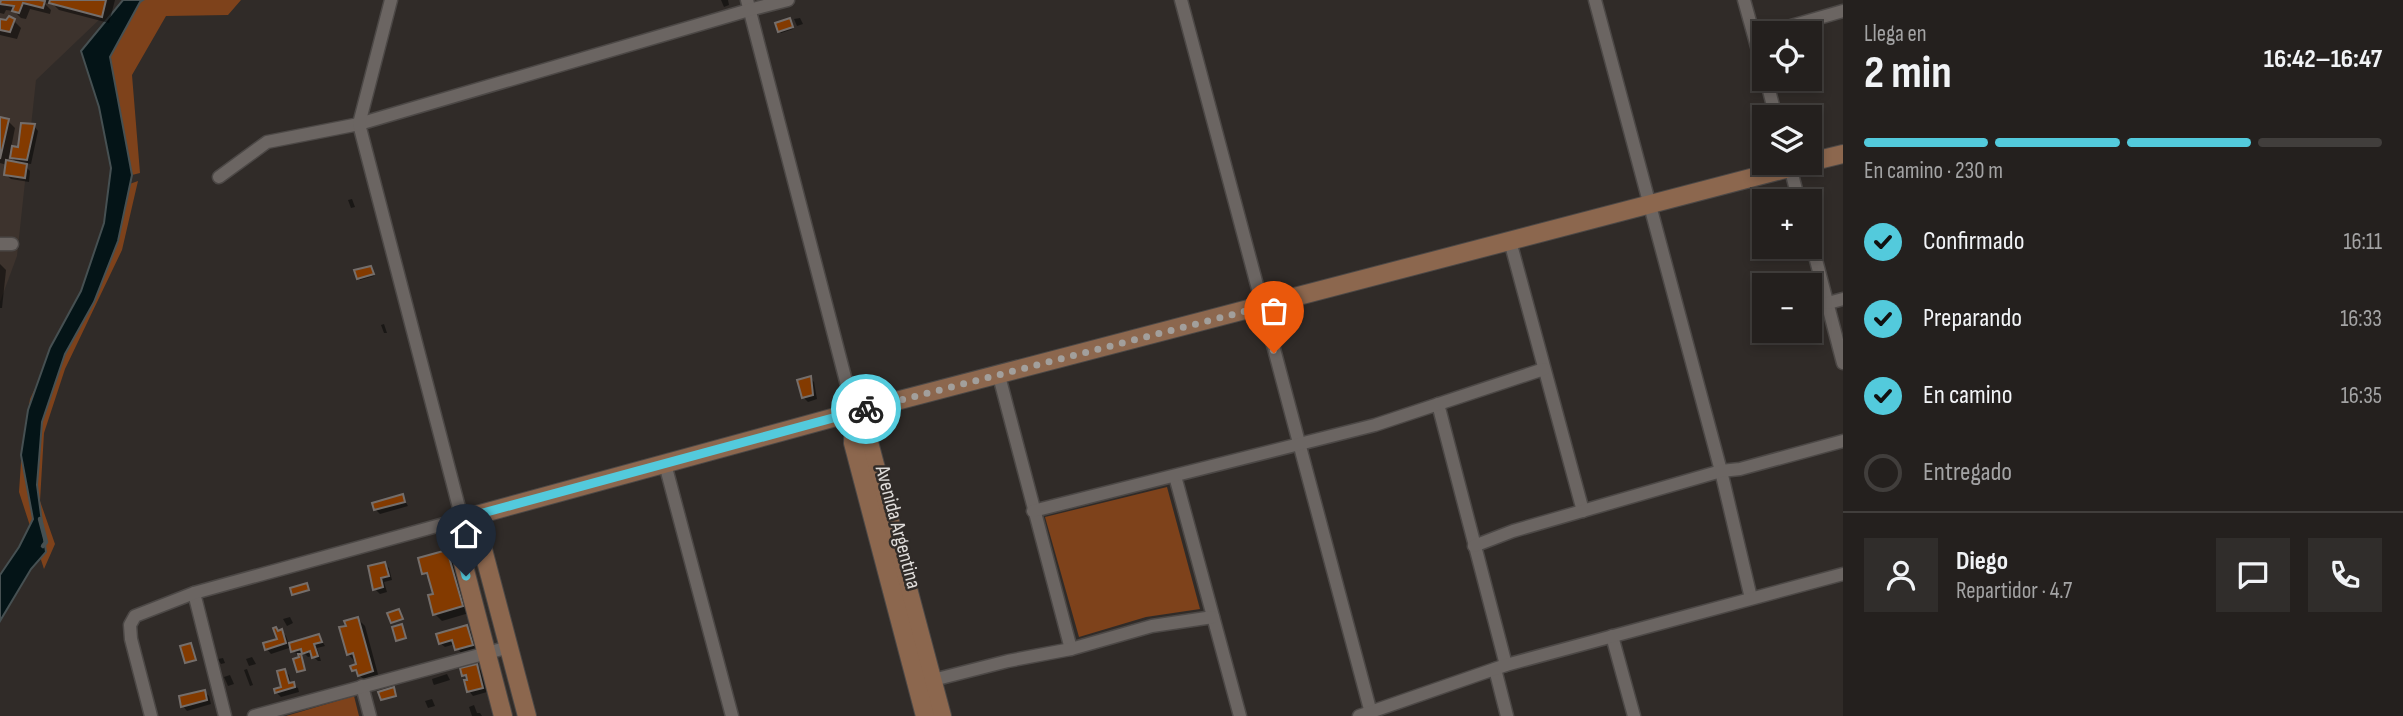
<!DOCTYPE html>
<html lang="es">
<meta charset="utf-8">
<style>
body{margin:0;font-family:"Sofia Sans Condensed",sans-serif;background:#302d2b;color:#f1f3f6;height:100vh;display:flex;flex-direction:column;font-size:26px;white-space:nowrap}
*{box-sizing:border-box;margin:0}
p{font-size:23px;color:#a3a3a4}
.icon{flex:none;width:38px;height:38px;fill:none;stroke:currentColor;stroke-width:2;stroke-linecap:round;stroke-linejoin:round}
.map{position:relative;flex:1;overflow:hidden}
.side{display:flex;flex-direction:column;background:#24201e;width:560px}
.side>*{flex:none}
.tools{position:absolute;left:1752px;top:21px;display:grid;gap:14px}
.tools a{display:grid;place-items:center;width:70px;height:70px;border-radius:0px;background:#24201e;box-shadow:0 4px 10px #0003,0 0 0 2px #413e3c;font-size:35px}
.pin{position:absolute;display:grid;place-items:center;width:60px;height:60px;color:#fff;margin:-72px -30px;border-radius:50% 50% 50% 0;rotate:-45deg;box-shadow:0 0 7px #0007}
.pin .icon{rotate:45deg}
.courier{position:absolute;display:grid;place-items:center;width:70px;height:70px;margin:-35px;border:5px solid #53cadc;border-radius:50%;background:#fff;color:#222;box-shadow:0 2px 9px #0007}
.summary em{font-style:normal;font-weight:700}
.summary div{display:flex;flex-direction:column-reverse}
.summary{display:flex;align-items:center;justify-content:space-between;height:119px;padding:0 21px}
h1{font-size:46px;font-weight:700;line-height:52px}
.bar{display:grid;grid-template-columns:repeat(4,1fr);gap:10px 7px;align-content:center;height:84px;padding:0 21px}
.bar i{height:9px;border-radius:5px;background:#413e3c}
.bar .selected{background:#53cadc}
.bar p{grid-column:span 4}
.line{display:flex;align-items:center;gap:18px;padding:0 21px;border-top:2px solid #413e3c}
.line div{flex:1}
.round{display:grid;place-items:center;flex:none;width:74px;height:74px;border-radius:0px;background:#302d2b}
ol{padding:0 21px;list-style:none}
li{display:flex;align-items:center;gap:21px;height:77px}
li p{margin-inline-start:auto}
li .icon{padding:7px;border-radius:50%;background:#53cadc;color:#111;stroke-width:4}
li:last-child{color:#a3a3a4}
li i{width:38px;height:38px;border:4px solid #413e3c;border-radius:50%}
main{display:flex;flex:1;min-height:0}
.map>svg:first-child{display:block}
</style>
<main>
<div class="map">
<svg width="1843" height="716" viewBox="0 0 1843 716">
<rect width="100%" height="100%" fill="#302b28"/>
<polygon fill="#3d332d" points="0,0 108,0 102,17 36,80 17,256 0,302"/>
<g fill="#7e421b">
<polygon points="143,0 241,0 228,15 166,16 132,75 140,173 132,175 110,57 140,1"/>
<polygon points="138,181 122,250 65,369 44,433 40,501 55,544 44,569 19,492 22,447 30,399 57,342 90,291 118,188"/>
<polygon points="1167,487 1200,609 1146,617 1079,637 1045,517"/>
<polygon points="354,696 359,716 286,716"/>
</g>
<polygon fill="#041417" stroke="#465052" stroke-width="2" points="123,0 143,0 140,2 110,57 132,175 118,241 94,302 65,354 42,422 37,485 46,552 31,569 0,621 0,575 19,547 33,519 21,455 28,410 50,348 81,291 104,223 111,168 99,107 81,51"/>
<g fill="#0007" fill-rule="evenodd">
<polygon points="0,0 115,0 109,23 59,10 54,5 44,3 51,10 50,14 30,9 26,19 21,18 14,11 6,10 4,14 0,13"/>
<polygon points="721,0 728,0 729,5 724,7"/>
<polygon points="800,18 803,24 797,26 794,19"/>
<polygon points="0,21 14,21 21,28 17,39 0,35"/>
<polygon points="791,22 793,29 781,33 779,31"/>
<path d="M 0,119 L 8,121 L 15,128 L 11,148 L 19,149 L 34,126 L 38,131 L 31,164 L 22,163 L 30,171 L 29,182 L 11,179 L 6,175 L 7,165 L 0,163 ZM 9,155 L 19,165 L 8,163 Z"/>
<polygon points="352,199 355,207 351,208 348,200"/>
<polygon points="0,264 6,270 2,308 0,308"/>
<polygon points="371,268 374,276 360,280 358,278"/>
<polygon points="384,324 387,333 384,333 381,325"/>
<polygon points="810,378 814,382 817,399 808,402 804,398 799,381"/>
<polygon points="402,496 408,506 380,514 375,509"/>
<polygon points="446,552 454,559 469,613 442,621 435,614 435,595 431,581 424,573"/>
<polygon points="385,564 389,568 392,580 384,582 387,592 380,594 375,589"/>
<polygon points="290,617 293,623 287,626 283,619"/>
<polygon points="358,619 365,626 379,678 367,682 353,670 358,665 348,654"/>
<polygon points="467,627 471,632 476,649 461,653 455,644 445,647 440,643"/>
<polygon points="281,631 286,636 289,645 319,636 325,646 317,648 321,661 318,661 313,656 308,657 304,653 297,655 292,647 271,654 267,649 279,640 279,632"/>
<polygon points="252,657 256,664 249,666 246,659"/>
<polygon points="223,658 225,663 221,664 218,659"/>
<polygon points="477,666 481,670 487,692 473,696 469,691 469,681 463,676"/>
<polygon points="247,669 253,685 250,686 244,670"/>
<polygon points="284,670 289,675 291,684 298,688 299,692 281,697 276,692 283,688"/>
<polygon points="447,674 450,680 434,685 433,683 432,679"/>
<polygon points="230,675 234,684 228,686 224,677"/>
<polygon points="204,692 209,696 211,704 187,711 183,706"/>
<polygon points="432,699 435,706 428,708 425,701"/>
<polygon points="474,705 477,713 480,713 482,716 472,716 469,707"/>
</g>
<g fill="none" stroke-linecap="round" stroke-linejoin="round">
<polyline stroke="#465052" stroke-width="4.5" points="40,519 46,542 43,546"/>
</g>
<g fill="#833a00" stroke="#746e6b" stroke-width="2">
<polygon points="1,0 39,0 45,1 43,8 23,3 19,13 12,11 14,6 0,4"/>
<polygon points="50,0 106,0 102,17 49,3"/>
<polygon points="9,16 15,19 10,32 0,30 0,19 6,20"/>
<polygon points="790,18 793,27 778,32 775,23"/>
<polygon points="0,117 9,119 0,159"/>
<polygon points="21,123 35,124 27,160 10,158 12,146 18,147"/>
<polygon points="6,160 27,164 25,178 4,175"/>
<polygon points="371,266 374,274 357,279 354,270"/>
<polygon points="811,376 813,395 802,398 797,380"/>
<polygon points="403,494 405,502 374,510 372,503"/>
<polygon points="447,550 463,606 433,615 428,595 433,594 427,573 422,574 418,558"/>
<polygon points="385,562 389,576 381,578 383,587 373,590 368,566"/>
<polygon points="307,583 309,590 292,595 290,588"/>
<polygon points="399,609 403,619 391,623 387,613"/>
<polygon points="358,617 373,671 358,676 356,670 352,671 350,666 356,664 353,653 347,655 339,627 346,626 344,621"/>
<polygon points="402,624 406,638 396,641 392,627"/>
<polygon points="467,625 473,645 455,650 452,640 439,644 436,634"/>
<polygon points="276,627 278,631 282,629 286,643 265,650 263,643 277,639 273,628"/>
<polygon points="319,634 322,642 314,644 318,656 312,658 310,651 302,654 301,649 291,652 289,643"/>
<polygon points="191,643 196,660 185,663 180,646"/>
<polygon points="298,654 301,654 305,670 297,672 293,659 299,657"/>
<polygon points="477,664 483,688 467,692 464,680 467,680 466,675 462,676 460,668"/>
<polygon points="285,669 289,683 294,682 295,687 275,693 274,689 281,687 277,671"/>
<polygon points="394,687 396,696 381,700 378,692"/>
<polygon points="205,690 207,700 181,707 179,696"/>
</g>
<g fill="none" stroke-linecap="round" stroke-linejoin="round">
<defs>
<g id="street">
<polyline points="747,0 854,412"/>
<polyline points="1181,0 1371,713 1370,716"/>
<polyline points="1595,0 1721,471 1751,598"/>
<polyline points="1744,0 1764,72"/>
<polyline points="1767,33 1843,11"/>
<polyline points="1766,79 1776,117"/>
<polyline points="1789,163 1799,201"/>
<polyline points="219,177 267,142 359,124 749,10 788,0"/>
<polyline points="1810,237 1843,363"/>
<polyline points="1510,241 1583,511"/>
<polyline points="0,244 12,244"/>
<polyline points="1828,303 1843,299"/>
<polyline points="999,376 1071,649"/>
<polyline points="1438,404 1506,665"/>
<polyline points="665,464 732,716"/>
<polyline points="1175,476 1240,716"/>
<polyline points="1033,511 1375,425 1544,369"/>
<polyline points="1474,546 1513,531 1721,471 1740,469 1843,441"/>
<polyline points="194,593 225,716"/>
<polyline points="1612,636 1634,716"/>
<polyline points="1495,669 1507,716"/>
<polyline points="933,680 1008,661 1071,649 1152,626 1213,617"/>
<polyline points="362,686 370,716"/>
<polyline points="151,716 131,639 130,625 135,616 194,593 462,519 359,124 391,0"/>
<polyline points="254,716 509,647"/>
<polyline points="1359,716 1506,665 1843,574"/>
</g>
<g id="secondary">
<polyline points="1810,162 1843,154"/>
<polyline points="854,412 866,431 942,716"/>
<polyline points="854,412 853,443 925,716"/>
<polyline points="462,519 854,412 1808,163"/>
<polyline points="462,519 481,542 527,716"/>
<polyline points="462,519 460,551 503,716"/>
</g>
</defs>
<use href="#street" stroke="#4c4846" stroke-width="15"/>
<use href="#secondary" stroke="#4c4846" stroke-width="20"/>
<use href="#street" stroke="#6b6562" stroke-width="12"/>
<use href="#secondary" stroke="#8c674e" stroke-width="18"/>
</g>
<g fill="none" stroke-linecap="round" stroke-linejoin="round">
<polyline stroke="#a29f9c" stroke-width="7" stroke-dasharray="0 12.6" points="866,409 1262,307 1274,353"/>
<polyline stroke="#53cadc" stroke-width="9" points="466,576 460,551 461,519 866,409"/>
</g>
<g text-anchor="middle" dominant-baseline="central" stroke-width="5" stroke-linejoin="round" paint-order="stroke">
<g font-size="21" fill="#e0dddb" stroke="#302b28">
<text transform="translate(898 527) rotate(75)">Avenida Argentina</text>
</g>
</g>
</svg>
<div class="tools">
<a><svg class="icon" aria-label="locate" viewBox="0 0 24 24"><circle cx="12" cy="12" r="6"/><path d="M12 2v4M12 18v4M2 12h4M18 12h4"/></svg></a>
<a><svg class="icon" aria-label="layers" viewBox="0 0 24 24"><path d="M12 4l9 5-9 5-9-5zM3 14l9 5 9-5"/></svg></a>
<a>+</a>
<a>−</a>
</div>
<div class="pin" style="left:1274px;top:353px;background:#ea580c"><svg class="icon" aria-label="bag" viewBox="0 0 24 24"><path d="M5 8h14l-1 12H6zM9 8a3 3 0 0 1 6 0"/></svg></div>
<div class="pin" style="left:466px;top:576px;background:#1f2937"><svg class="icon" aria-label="home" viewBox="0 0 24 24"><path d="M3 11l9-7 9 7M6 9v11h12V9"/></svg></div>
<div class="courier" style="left:866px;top:409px"><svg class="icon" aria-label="bike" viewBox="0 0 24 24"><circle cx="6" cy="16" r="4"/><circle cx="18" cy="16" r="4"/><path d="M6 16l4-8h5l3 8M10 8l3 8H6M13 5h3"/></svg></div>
</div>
<section class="side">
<div class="summary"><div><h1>2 min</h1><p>Llega en</p></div><em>16:42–16:47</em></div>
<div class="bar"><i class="selected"></i><i class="selected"></i><i class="selected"></i><i></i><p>En camino · 230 m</p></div>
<ol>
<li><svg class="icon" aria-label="check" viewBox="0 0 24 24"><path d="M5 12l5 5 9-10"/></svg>Confirmado<p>16:11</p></li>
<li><svg class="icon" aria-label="check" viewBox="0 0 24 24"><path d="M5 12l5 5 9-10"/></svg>Preparando<p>16:33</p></li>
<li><svg class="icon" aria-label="check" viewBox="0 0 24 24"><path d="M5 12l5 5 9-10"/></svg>En camino<p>16:35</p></li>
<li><i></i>Entregado</li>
</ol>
<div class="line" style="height:126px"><a class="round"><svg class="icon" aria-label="person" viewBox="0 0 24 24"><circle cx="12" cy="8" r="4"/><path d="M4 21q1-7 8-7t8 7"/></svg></a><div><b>Diego</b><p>Repartidor · 4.7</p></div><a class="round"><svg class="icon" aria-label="chat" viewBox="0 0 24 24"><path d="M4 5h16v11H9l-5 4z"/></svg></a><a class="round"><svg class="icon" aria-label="phone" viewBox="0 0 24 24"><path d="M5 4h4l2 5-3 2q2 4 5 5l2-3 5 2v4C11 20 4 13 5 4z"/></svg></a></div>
</section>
</main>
